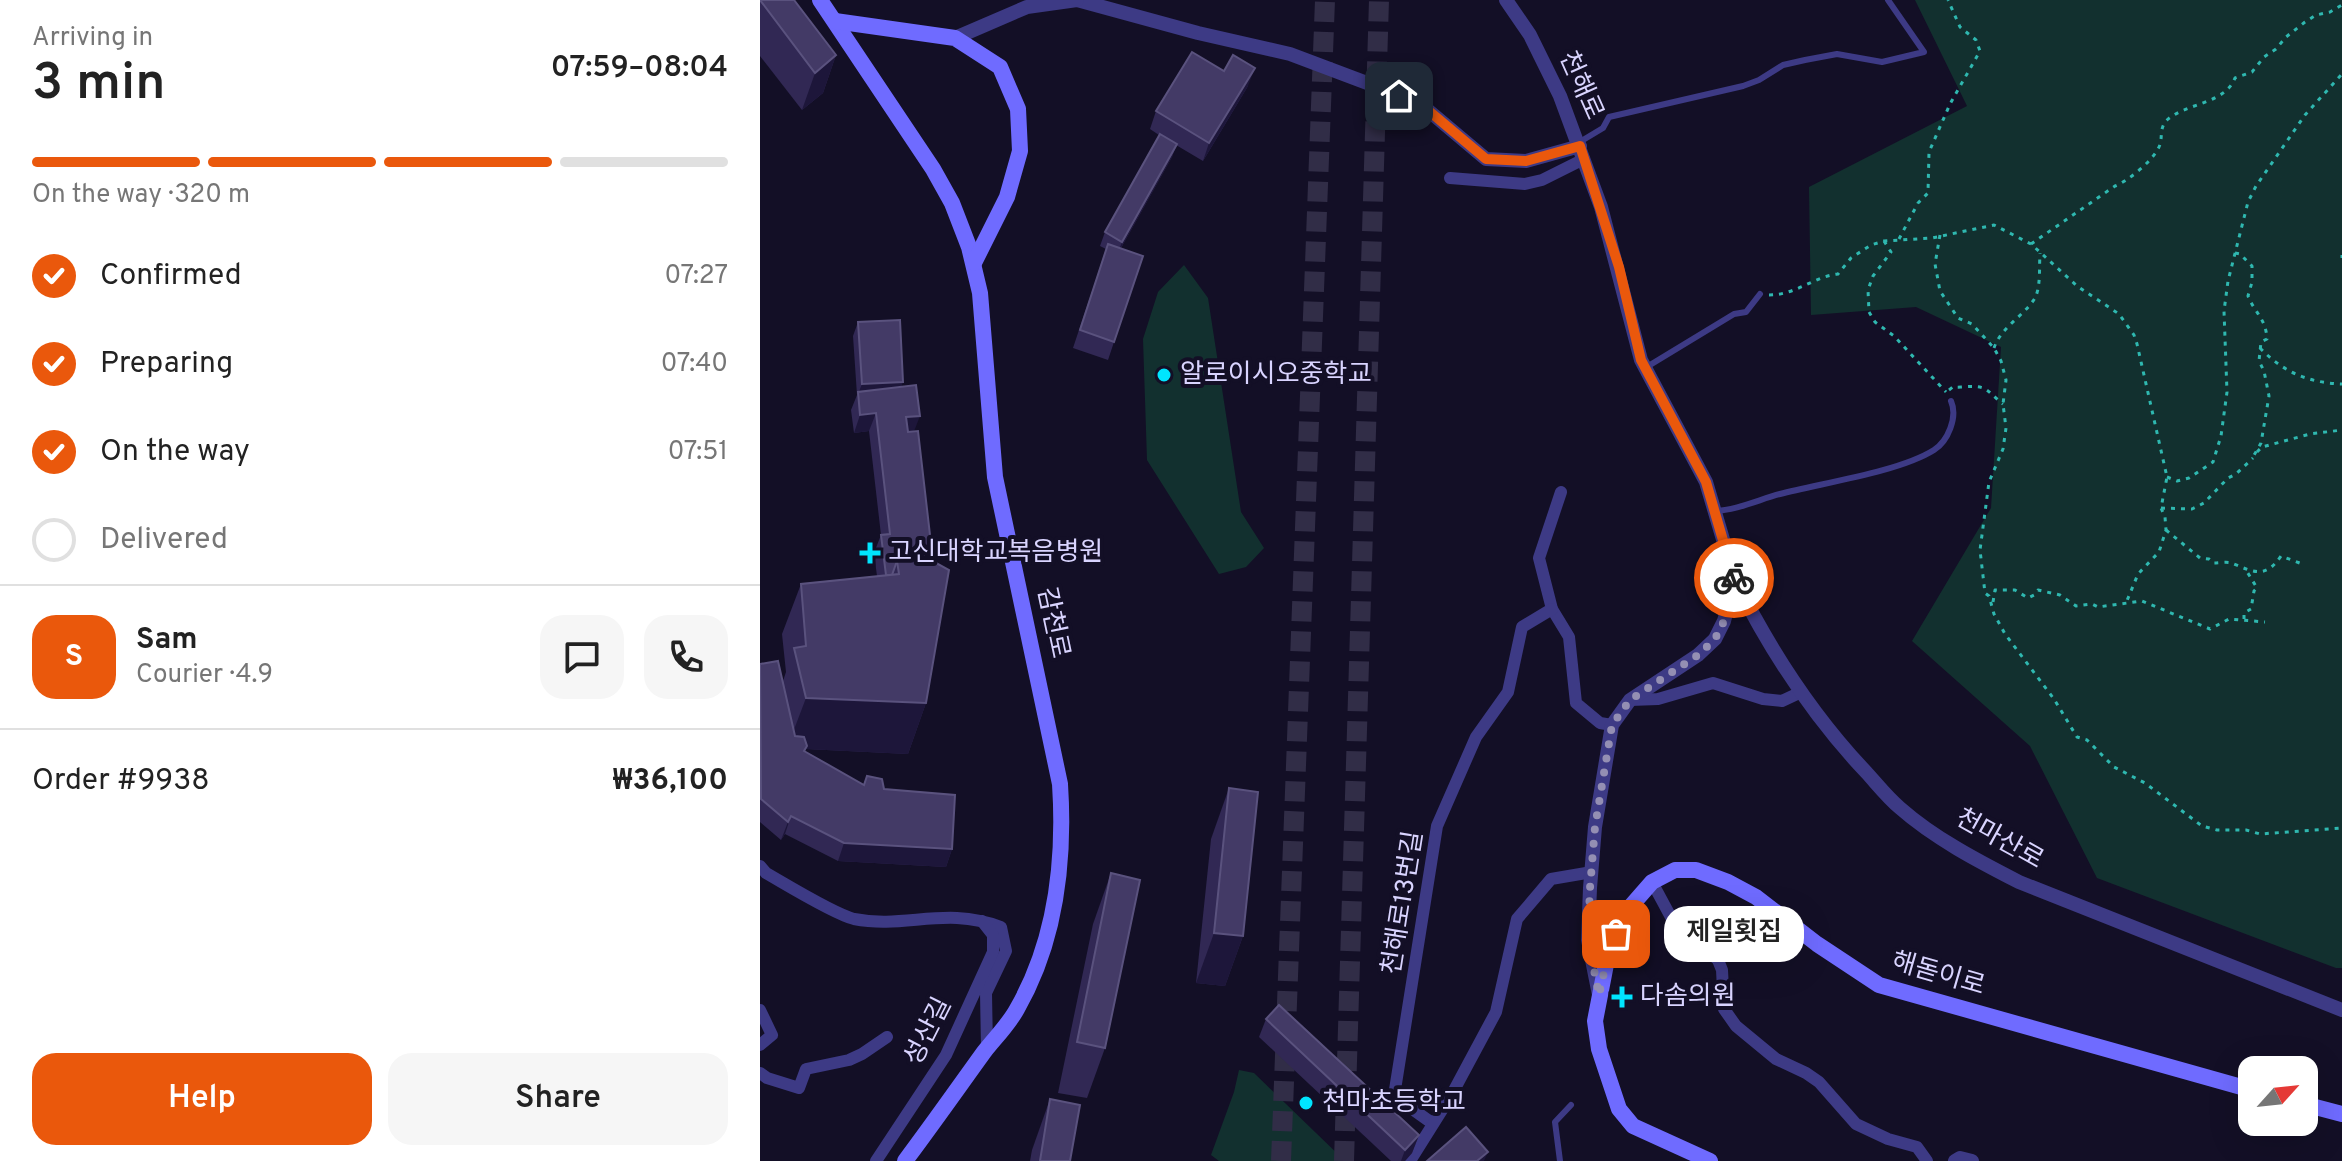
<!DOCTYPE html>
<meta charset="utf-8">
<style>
body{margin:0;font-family:Overpass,"Noto Sans KR",sans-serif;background:#f6f6f6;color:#222;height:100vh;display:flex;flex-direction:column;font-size:30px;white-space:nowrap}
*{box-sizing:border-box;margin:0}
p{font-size:26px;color:#767676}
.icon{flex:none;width:44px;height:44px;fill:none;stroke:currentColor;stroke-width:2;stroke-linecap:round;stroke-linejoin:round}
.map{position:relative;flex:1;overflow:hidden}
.details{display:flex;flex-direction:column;background:#fff;width:760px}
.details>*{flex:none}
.needle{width:52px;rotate:63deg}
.controls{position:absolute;left:1478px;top:1056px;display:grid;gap:16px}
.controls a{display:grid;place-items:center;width:80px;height:80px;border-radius:16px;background:#fff;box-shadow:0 8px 32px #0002;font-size:40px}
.pin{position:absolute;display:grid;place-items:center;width:68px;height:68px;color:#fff;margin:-34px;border-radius:16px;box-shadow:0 4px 12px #0006}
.courier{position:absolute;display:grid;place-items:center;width:80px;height:80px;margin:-40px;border:6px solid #ea580c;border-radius:50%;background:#fff;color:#222;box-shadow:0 2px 10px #0007}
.bubble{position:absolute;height:56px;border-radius:24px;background:#fff;box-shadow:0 8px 32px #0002;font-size:26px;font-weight:600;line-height:56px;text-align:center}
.headline em{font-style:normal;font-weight:600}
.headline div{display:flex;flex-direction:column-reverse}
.headline{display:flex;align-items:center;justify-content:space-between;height:136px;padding:0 32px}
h1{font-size:52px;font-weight:600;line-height:60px}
.bar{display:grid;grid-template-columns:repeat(4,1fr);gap:12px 8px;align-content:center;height:96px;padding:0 32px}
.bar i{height:10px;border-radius:6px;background:#e0e0e0}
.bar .active{background:#ea580c}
.bar p{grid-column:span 4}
.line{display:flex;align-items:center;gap:20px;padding:0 32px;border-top:2px solid #e0e0e0}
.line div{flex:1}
.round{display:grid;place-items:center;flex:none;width:84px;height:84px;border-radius:24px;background:#f6f6f6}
ol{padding:0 32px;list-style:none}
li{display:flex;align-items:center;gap:24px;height:88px}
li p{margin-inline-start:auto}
li .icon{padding:8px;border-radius:50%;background:#ea580c;color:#fff;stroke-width:4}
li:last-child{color:#767676}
li i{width:44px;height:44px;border:4px solid #e0e0e0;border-radius:50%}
.primary-button{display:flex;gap:16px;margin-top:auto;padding:16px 32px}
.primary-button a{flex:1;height:92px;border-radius:24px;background:#ea580c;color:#fff;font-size:32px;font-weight:600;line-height:92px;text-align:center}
.primary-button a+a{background:#f6f6f6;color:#222}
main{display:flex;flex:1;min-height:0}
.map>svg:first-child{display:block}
</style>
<main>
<section class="details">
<div class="headline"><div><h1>3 min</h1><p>Arriving in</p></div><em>07:59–08:04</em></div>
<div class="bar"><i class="active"></i><i class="active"></i><i class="active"></i><i></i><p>On the way · 320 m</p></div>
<ol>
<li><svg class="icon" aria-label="check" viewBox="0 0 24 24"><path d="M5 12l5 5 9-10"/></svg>Confirmed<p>07:27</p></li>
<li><svg class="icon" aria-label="check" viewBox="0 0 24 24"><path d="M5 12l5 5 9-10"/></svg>Preparing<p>07:40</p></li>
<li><svg class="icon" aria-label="check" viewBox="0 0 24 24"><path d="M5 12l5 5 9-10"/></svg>On the way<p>07:51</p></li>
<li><i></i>Delivered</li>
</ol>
<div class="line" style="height:144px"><b class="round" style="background:#ea580c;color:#fff">S</b><div><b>Sam</b><p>Courier · 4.9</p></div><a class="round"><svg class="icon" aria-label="chat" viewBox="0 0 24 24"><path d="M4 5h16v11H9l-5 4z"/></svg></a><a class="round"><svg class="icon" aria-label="phone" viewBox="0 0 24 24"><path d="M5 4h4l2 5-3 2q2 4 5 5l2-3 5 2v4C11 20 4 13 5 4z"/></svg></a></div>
<div class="line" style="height:104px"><div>Order #9938</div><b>₩36,100</b></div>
<div class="primary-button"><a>Help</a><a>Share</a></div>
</section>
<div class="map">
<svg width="1582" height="1161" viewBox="0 0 1582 1161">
<rect width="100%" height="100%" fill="#130f26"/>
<g fill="#12302f">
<polygon points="1155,0 1582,0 1582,968 1576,968 1337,878 1270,746 1152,641 1231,508 1241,347 1156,307 1051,315 1049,187 1207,106"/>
<polygon points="424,265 448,298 481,512 504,548 486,567 459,574 387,460 383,339 398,292"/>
<polygon points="479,1070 494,1073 585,1161 459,1161 451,1155 474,1092"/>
</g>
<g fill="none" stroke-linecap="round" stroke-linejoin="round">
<g stroke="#312d47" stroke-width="20" stroke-dasharray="20 10" stroke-linecap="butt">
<polyline points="521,1161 565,0"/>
<polyline points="584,1161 619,0"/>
</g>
<g stroke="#2fb8b0" stroke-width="3" stroke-dasharray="4 6" stroke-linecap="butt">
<polyline points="1180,235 1175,264 1180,291 1198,318 1212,324 1234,348 1241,361 1246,380 1243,404 1246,428 1243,449 1229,482 1220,550 1225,593 1229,596 1234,614 1245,634 1294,699 1317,737 1327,740 1354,767 1385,783 1442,826 1457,830 1486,830 1500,834 1582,828"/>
<polyline points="1139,239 1158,203 1168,193 1169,152 1190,104 1220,51 1216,40 1200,27 1188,0"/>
<polyline points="1124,241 1131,252 1113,276 1108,290 1109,312 1115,322 1134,336 1186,392"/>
<path d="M 1271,244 L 1355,186 C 1368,181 1391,162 1398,149 C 1404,139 1398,129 1407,120 C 1426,103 1465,104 1475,78 L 1492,72 L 1504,57 L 1516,49 L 1526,37 L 1545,22 L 1556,15 L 1570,12 L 1582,5"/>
<path d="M 1475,253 L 1480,254 L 1492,266 L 1492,282 L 1488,296 C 1495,313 1506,319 1507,339 L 1501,342 L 1499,361 L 1504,371 L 1509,396 L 1501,443 L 1493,457"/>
<polyline points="1582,255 1582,258"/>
<path d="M 1009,295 C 1036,295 1055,276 1078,274 L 1091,258 L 1111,245 L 1124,241 L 1172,238 L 1234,225 L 1271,244 L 1317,286 L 1359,314 L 1374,335 L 1377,344 L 1407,477 L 1401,508 L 1405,517 L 1406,530 L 1399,552 L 1378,574 L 1366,603"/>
<path d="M 1234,348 C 1241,327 1264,316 1275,298 C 1281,286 1279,266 1280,253"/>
<path d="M 1500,348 C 1523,372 1549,383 1582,384"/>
<path d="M 1189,390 C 1197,384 1189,388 1201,387 C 1229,385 1224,389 1243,404"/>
<polyline points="1497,452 1502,447 1550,434 1582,430"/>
<polyline points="1407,477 1417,481 1429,478 1453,462 1461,436 1467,392 1464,311 1468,281 1488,202 1496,186 1545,115 1582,74"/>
<polyline points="1401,508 1432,509 1444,503 1468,478 1476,474 1493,458"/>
<path d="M 1406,530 L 1440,558 L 1449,559 L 1454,563 C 1460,563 1469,561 1474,564 C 1495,573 1506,578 1521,556 L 1545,565"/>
<polyline points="1233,602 1235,590 1255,590 1268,598 1274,595 1278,590 1300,595 1316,606 1332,604 1338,607 1382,601 1450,629 1469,619 1505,622"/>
<polyline points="1484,619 1484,613 1491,609 1494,591 1497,588 1486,570"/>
</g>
<g stroke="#3d3a85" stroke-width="6">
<polyline points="818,143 843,128 849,117 983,86 999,80 1023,65 1045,60 1077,54 1122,62 1164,52 1128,0"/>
<polyline points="885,368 974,314 986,312 1000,294"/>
<path d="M 954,511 C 977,510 998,500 1020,494 C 1062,483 1139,472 1174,450 C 1188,441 1198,417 1191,401"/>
<polyline points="800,1161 795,1122 811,1105"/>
</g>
<g stroke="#3d3a85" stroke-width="12">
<polyline points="690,178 765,184 782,180 824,159"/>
<polyline points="801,492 779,558 792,609 809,637 816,703 840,723 852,725"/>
<polyline points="870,700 898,699 953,683 1003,699 1022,701 1039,693"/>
<path d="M 0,866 L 6,873 C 27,885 74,914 94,919 C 146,929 186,906 241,927 L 246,951 L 226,993 L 227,1049"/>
<polyline points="892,882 913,921 958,960 962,970 964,1009 976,1026 1016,1059 1046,1073 1059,1082 1096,1124 1128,1139 1157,1147 1167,1161"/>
<polyline points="0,1010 12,1035 0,1045"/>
<polyline points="0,1073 7,1078 39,1088 46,1069 89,1060 102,1054 127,1037"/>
<polyline points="672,1123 634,1096 677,826 716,737 748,692 762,627 792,609"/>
<polyline points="116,1161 186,1055 233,952 233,935 222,921"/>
<polyline points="650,1161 692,1094 736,1012 757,919 791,879 832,872"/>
</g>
<g stroke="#3d3a85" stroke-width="14">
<polyline points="317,0 438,33 530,54 615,86 663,106 726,159 766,161 820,146"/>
<polyline points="746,0 770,35 800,96 841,207 881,360 946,482 975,580 964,621 955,639 938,655 870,700 852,725 835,827 830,888 828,940 839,995"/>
<polyline points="195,38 267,7 317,0"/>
<path d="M 975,580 C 1010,650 1051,714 1106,772 C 1117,784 1127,797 1140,808 C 1174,838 1218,861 1259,882 L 1582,1010"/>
<polyline points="1195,1161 1200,1158 1212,1161"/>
</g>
<g stroke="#6f6bff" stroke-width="16">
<path d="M 60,0 L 173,169 L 192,203 L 209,247 L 220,293 L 235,477 L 300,784 C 305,861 296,941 257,1009 C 249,1024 235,1038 224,1052 C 198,1088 172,1125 145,1161"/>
<polyline points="75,21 195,38 240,67 258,109 260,151 247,197 214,263"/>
<polyline points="1544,1104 1582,1114"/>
<polyline points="950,1161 873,1126 859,1109 839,1049 835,1021 848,954 864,914 892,882 915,870 936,870 968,882 996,897 1057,944 1119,985 1492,1090"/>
</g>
</g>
<g fill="#312854">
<polygon points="0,0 76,55 63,93 42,110 0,56"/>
<polygon points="488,86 443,161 416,145 412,157 361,248 354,342 348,360 313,348 346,249 340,246 345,232 399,135 390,129 396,111"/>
<polygon points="98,322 142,387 154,431 166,703 148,754 46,749 45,751 104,785 124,789 192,849 186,867 78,861 25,834 21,840 0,822 0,664 23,681 26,672 22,634 41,584 117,576 114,553 121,535 109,431 94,433 91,410 97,395 93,336"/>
<polygon points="469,788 483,936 465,986 436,983 451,839"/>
<polygon points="351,873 345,1048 327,1098 298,1093 333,924"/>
<polygon points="506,1019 659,1135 652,1153 645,1161 631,1161 499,1037"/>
<polygon points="290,1099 310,1161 270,1161 272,1150"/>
</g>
<g fill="#1d163a">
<polygon points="76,55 63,93 42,110 55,73"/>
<polygon points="495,68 488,86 443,161 449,143"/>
<polygon points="417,144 412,157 357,255 362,242"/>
<polygon points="143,382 138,396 98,394 102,384"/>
<polygon points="116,413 109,431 94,433 100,415"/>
<polygon points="160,416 153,434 140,435 146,417"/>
<polygon points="46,698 166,703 148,754 46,749 40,764 27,748"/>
<polygon points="31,816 25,834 21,840 28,822"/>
<polygon points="84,843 192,849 186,867 78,861"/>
<polygon points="454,933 483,936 465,986 436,983"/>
<polygon points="659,1135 652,1153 645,1161 641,1161 645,1150"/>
<polygon points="728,1152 724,1161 717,1161"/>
</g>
<g fill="#433a66" stroke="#5a527e" stroke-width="2">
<polygon points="0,0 34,0 76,55 55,73"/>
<polygon points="432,52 464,71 473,55 495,68 449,143 396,111"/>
<polygon points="400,134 417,144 362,242 345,232"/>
<polygon points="348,244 383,256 354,342 320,330"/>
<polygon points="140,320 143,382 102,384 98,322"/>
<polygon points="156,385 160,416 146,417 148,432 158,431 173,561 167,558 137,561 132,575 126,575 121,535 130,534 116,413 100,415 98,392"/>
<polygon points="167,558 189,570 166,703 46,698 34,648 46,646 41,584 139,574 137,561"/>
<polygon points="18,661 35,736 44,737 47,746 44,751 104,785 107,776 122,779 124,789 195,795 192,849 84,843 31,816 28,822 1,799 0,664"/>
<polygon points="469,788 498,792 483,936 454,933"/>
<polygon points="351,873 380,880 345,1048 317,1042"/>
<polygon points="519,1005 659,1135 645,1150 506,1019"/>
<polygon points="290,1099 320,1105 310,1161 280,1161"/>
<polygon points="706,1127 728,1152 717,1161 667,1161"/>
</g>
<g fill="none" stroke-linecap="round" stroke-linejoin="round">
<polyline stroke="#948fb3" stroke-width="8" stroke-dasharray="0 14.4" points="856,934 848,954 839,995 828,940 830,888 835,827 852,725 870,700 938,655 955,639 964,621 974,578"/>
<polyline stroke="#ea580c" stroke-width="10" points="639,96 663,106 726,159 766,161 820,146 859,267 881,360 946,482 974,578"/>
</g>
<g fill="#00e5ff" stroke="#130f26" stroke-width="3">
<circle cx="404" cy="375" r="8"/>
<path d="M106 541h8v8h8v8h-8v8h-8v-8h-8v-8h8z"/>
<path d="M858 985h8v8h8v8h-8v8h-8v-8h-8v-8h8z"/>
<circle cx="546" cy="1103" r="8"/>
</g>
<g text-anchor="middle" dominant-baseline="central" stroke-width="8" stroke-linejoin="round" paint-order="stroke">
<g font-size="26" fill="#d9d4ff" stroke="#130f26">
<text transform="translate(820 86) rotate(66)">천해로</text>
<text transform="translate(292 623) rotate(78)">감천로</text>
<text transform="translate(1239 840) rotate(29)">천마산로</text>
<text transform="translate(644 903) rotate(-81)">천해로13번길</text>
<text transform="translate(1178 975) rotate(16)">해돋이로</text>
<text transform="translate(169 1032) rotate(-63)">성산길</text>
</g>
<g font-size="26" fill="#d9d4ff" stroke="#130f26" text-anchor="start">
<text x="420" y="375">알로이시오중학교</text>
<text x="128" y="553">고신대학교복음병원</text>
<text x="880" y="997">다솜의원</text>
<text x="562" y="1103">천마초등학교</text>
</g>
</g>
</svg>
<div class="controls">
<a><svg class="needle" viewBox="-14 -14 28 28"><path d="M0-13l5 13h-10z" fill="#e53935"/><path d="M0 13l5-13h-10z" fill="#767676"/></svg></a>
</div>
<div class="pin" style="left:856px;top:934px;background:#ea580c"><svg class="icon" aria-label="bag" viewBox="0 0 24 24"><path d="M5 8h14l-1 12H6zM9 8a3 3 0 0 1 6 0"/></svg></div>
<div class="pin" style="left:639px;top:96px;background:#1f2937"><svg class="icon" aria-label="home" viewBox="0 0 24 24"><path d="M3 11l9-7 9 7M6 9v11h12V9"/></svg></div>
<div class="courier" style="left:974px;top:578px"><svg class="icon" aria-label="bike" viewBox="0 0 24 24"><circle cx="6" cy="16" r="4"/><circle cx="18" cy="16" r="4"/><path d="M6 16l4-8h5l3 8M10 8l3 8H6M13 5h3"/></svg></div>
<div class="bubble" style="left:904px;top:906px;width:140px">제일횟집</div>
</div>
</main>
